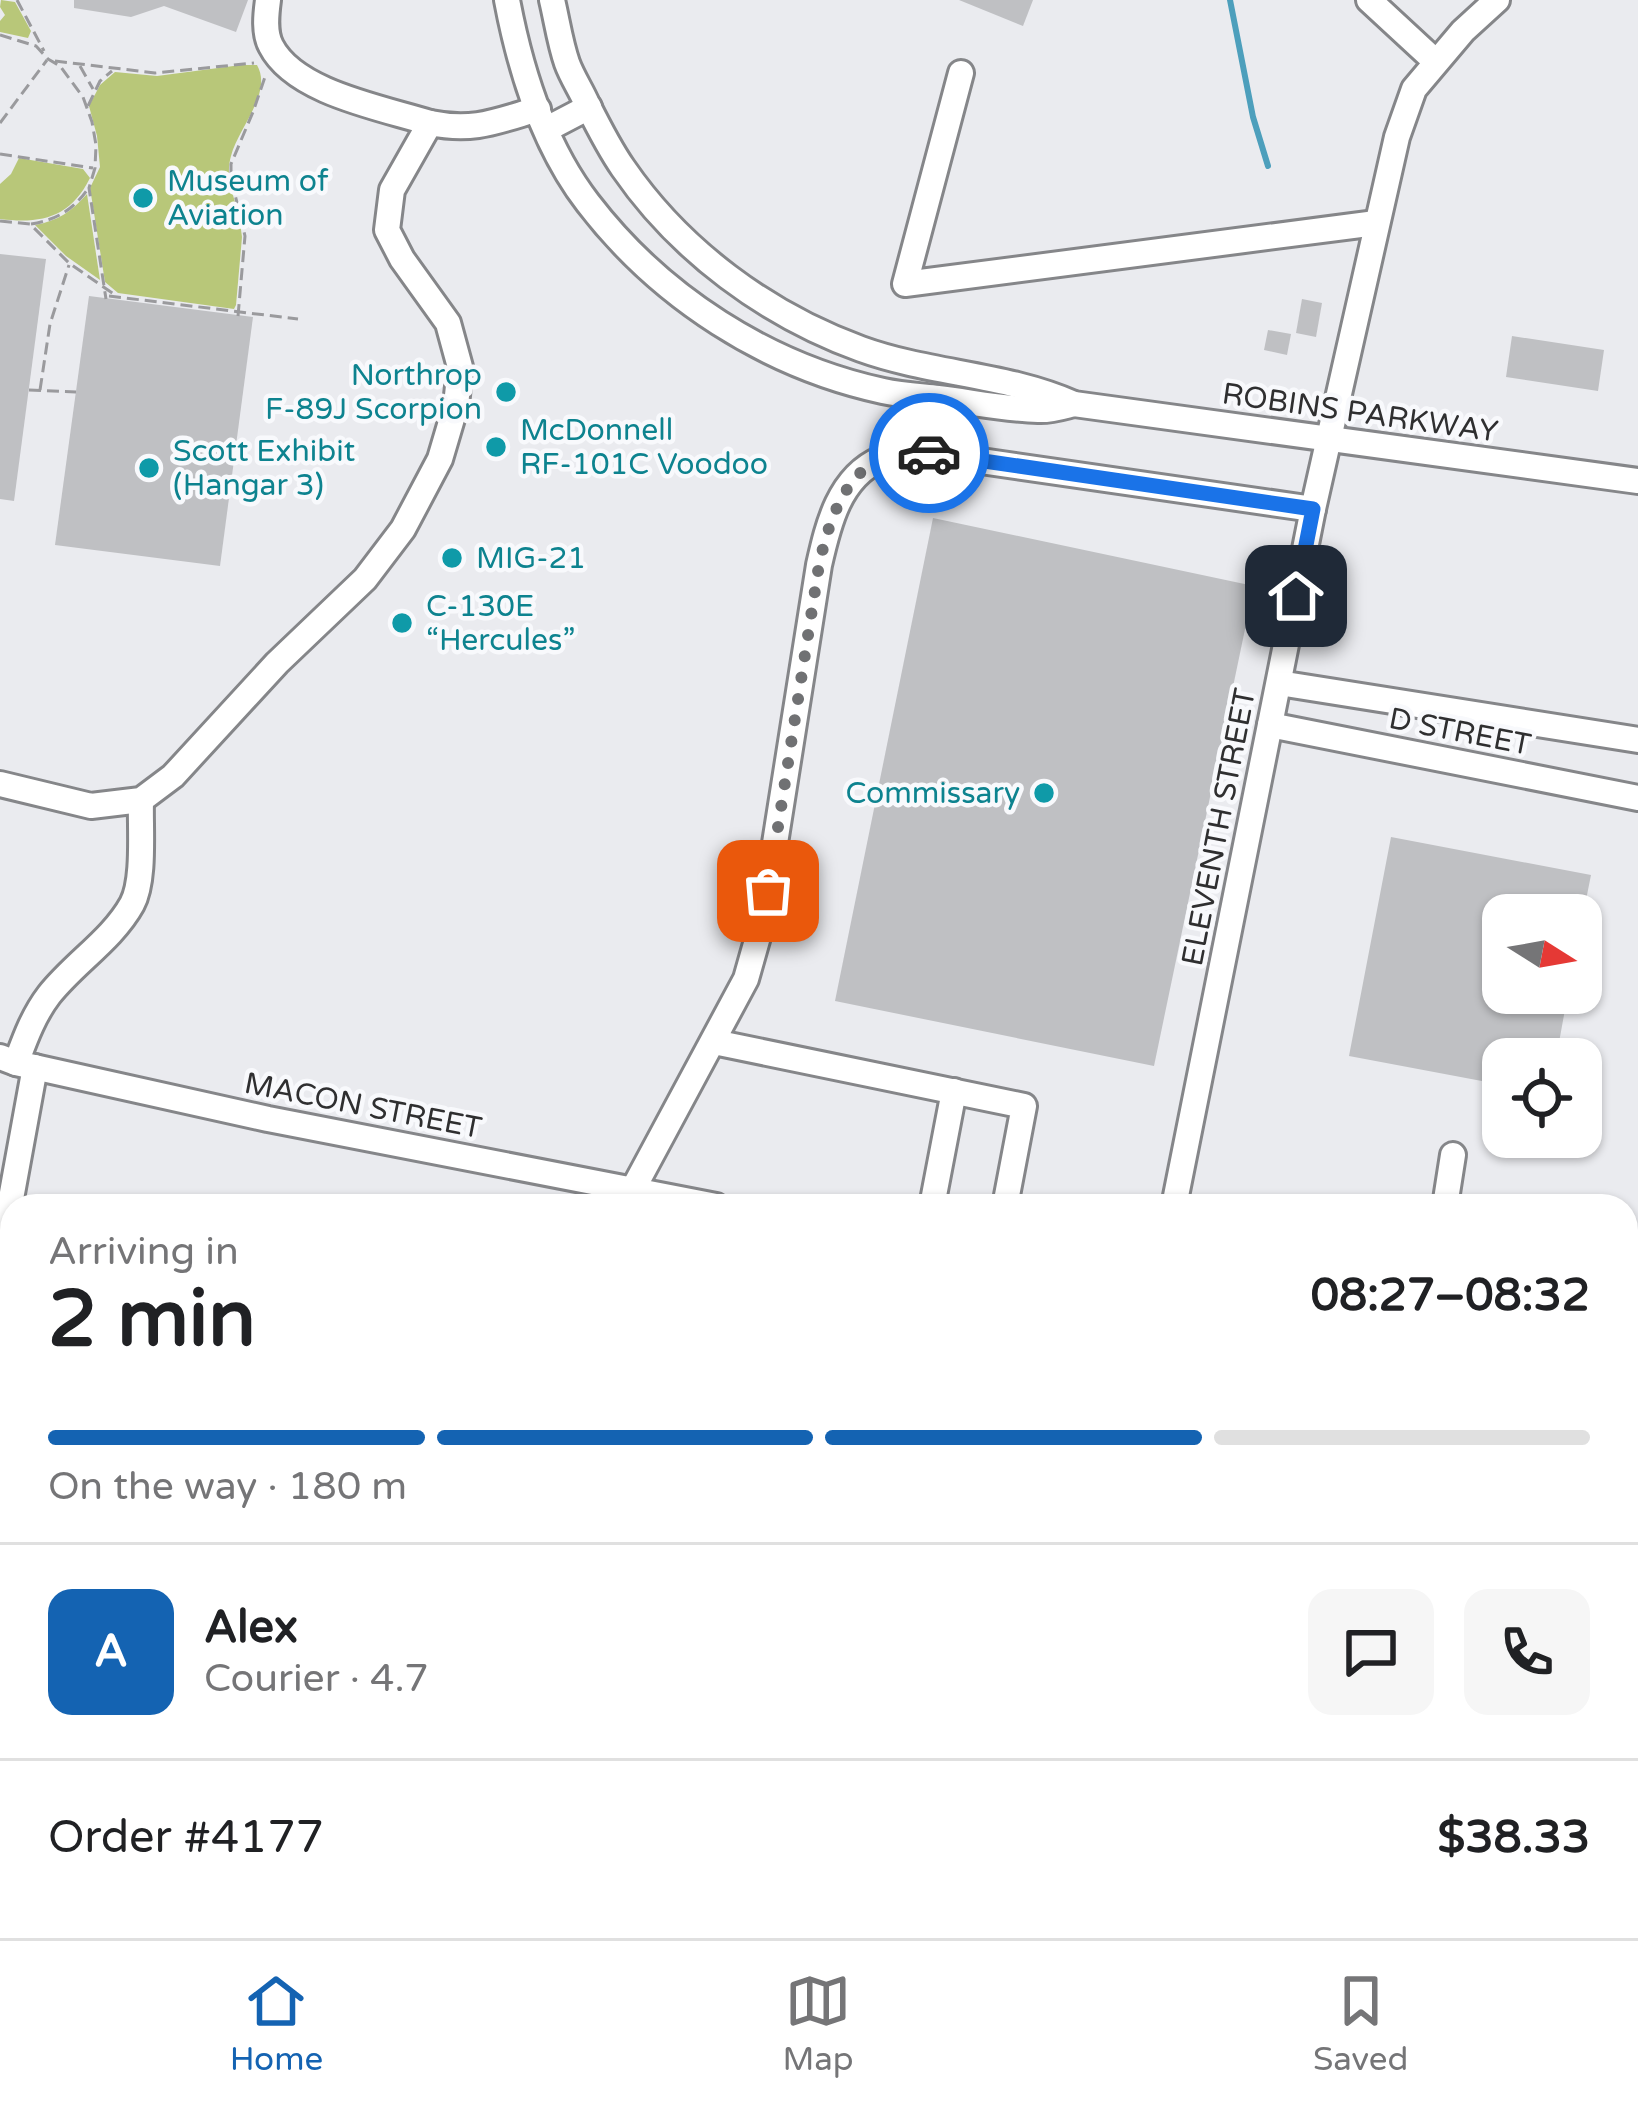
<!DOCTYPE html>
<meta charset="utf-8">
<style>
body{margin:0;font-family:"Varela Round",sans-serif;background:#f6f6f6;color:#202124;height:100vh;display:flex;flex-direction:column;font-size:45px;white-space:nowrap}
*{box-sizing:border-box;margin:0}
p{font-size:39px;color:#757577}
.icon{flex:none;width:66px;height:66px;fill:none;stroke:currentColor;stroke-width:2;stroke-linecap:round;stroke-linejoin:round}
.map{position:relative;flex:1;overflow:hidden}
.sheet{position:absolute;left:0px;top:1194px;width:1638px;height:744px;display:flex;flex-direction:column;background:#fff;border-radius:36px 36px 0 0;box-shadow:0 3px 9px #0004}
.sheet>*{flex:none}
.needle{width:78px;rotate:101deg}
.buttons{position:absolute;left:1482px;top:894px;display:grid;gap:24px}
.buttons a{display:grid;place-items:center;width:120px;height:120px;border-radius:24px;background:#fff;box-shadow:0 3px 9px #0004;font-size:60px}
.pin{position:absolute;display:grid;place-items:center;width:102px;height:102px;color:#fff;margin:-51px;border-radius:24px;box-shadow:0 6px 18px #0006}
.courier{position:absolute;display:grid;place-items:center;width:120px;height:120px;margin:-60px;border:9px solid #1a73e8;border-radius:50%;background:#fff;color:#222;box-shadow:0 3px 15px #0007}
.summary em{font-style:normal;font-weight:700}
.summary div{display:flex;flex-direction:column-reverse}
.summary{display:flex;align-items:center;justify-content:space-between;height:204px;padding:0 48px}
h1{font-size:78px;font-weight:700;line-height:90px}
.bar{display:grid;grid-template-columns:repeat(4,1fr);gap:18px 12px;align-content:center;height:144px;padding:0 48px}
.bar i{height:15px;border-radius:9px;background:#e0e0e0}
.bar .selected{background:#1463b2}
.bar p{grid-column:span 4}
.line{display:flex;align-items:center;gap:30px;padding:0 48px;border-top:3px solid #e0e0e0}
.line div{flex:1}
.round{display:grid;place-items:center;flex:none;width:126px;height:126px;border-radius:24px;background:#f6f6f6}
.tab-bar{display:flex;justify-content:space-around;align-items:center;height:168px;border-top:3px solid #e0e0e0;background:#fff;font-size:33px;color:#757577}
.tab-bar a{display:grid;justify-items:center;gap:6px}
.tab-bar .selected{color:#1463b2}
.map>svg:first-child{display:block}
</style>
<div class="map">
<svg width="1638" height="1938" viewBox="0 0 1638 1938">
<rect width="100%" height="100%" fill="#eaebef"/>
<g fill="#b8c779">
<polygon points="1,0 15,2 31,31 28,38 0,32 0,21 5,15 0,7"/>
<path d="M 241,65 L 257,65 C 273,93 238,128 231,156 C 226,173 231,189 236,205 L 233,210 L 239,215 L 242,237 L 236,305 L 234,309 L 118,293 L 105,282 L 90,188 L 100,167 L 97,136 L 89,106 L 100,85 L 115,72 L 157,76 Z"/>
<path d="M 19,158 L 83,169 L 90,178 C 70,218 41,224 0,219 L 0,184 L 11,174 Z"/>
<path d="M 87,194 L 100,280 L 66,256 L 35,225 C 58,221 72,211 87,194 Z"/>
</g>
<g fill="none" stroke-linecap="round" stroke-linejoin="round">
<polyline stroke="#4d9fbc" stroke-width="6" points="1230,0 1253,117 1268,166"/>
</g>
<g fill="#bfc0c3">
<polygon points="74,0 248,0 236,32 164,6 131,17 74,8"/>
<polygon points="959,0 1033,0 1023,26"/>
<polygon points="0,254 46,259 14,501 0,499"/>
<polygon points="89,296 253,317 220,566 55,545"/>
<polygon points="1302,299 1322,303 1316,337 1296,333"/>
<polygon points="1268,330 1291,334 1287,355 1264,350"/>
<polygon points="1512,336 1604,350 1598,391 1506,377"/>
<polygon points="933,518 1254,586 1154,1066 835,1001"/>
<polygon points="1391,837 1591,875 1583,915 1503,915 1503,993 1568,993 1556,1059 1503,1059 1503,1085 1349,1056"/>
</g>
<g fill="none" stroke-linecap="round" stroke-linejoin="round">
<defs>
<g id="minor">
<path d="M 507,0 C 520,69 544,146 588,203 C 660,297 767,366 883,391 C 901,395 920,396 938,398 C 971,402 1005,409 1038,410 C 1050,411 1062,407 1074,404"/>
<path d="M 552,0 C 557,21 560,43 567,63 C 572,77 581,90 587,104 C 598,126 609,148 623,168 C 680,251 767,315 861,349 C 930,374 1007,374 1074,404 L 1638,481"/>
<polyline points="1369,0 1435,61"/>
<polyline points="961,73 905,284 1376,223"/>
<path d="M 430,123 C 474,132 497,121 538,109"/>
<polyline points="547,129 589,107"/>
<polyline points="1279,683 1638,740"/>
<polyline points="1270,725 1638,798"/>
<path d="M 0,784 L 91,806 L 141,800 L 173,776 L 277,663 L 365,579 L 403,529 L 440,459 L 456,405 L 460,367 L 448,323 L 402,259 L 387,230 L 392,190 L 430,123 C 383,108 295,93 271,46 C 264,33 266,15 268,0"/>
<polyline points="714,1042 1024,1106 1005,1206"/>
<polyline points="0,1057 16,1063 268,1119 716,1206"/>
<path d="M 16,1063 C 25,1039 33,1016 49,995 C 74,963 112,940 132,904 C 145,880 140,828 141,800"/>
<path d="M 624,1206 L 746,979 L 763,919 L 819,565 C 828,525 839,477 881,459 C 892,454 907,454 919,452 L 1313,509"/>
<polyline points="932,1206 954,1091"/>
<polyline points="1174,1206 1313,509 1397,137 1414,89 1463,31 1497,0"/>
<polyline points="1445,1206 1453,1155"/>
<polyline points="0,1259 35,1067"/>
<polyline points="1626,1389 1638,1392"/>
<polyline points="0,1924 78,1938"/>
<polyline points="271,1938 274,1926"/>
<polyline points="1025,1938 1027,1926"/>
<polyline points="1570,1938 1572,1926"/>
</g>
</defs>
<use href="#minor" stroke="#858689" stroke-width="30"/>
<g stroke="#9a9a9d" stroke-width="3" stroke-dasharray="12 6" stroke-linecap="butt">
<polyline points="17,0 44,51"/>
<polyline points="0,35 36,46 48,59 60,66 83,97 92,122 96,145 95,168 89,188 106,299"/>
<polyline points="55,61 155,73 254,63"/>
<polyline points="80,66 93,89"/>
<polyline points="88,106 100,81 112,71"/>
<polyline points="0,123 47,60"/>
<polyline points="0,154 93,168"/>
<polyline points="0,221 30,224 69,263 115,295"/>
<path d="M 31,224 C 56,220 73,210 87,190"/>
<polyline points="109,296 298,319"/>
<polyline points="238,316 245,236 231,178 231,164 253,112 265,77"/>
<polyline points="29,390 76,392"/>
<polyline points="40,390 50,324 69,265"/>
</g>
<use href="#minor" stroke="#fff" stroke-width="24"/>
</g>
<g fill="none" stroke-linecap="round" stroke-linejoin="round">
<path stroke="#707173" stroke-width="12" stroke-dasharray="0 21.6" d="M 768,891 L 819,565 C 832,507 855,443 929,453"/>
<polyline stroke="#1a73e8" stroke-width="15" points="929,453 1313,509 1296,596"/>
</g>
<g fill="#0f9aa8" stroke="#f8f9fc" stroke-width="4.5">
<circle cx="143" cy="198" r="12"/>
<circle cx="506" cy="392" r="12"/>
<circle cx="496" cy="447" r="12"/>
<circle cx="149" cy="468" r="12"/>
<circle cx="452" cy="558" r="12"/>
<circle cx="402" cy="623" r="12"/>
<circle cx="1044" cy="793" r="12"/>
</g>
<g text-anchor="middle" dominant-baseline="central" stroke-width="9" stroke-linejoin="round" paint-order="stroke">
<g font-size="30" fill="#0d838f" stroke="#f8f9fc" text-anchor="start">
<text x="167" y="181">Museum of<tspan x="167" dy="34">Aviation</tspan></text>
<text x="482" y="375" text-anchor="end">Northrop<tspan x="482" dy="34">F-89J Scorpion</tspan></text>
<text x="520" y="430">McDonnell<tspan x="520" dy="34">RF-101C Voodoo</tspan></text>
<text x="173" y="451">Scott Exhibit<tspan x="173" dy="34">(Hangar 3)</tspan></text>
<text x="476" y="558">MIG-21</text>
<text x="426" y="606">C-130E<tspan x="426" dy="34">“Hercules”</tspan></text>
<text x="1020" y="793" text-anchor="end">Commissary</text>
</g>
<g font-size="30" fill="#2f2f30" stroke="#f8f9fc">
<text transform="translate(1360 413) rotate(8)">ROBINS PARKWAY</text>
<text transform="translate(1460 732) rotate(11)">D STREET</text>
<text transform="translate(1219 827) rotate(-79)">ELEVENTH STREET</text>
<text transform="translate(363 1106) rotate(11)">MACON STREET</text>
</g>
</g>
</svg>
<div class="buttons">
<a><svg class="needle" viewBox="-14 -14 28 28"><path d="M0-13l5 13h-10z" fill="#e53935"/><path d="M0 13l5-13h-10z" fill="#757577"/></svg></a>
<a><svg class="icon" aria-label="locate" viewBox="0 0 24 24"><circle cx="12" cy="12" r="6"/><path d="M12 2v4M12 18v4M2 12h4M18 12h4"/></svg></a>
</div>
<div class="pin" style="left:768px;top:891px;background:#ea580c"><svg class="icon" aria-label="bag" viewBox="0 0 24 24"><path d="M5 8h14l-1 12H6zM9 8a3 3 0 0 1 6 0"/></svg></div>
<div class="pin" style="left:1296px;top:596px;background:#1f2937"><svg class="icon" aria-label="home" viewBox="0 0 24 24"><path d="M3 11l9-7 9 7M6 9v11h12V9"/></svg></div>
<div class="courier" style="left:929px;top:453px"><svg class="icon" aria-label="car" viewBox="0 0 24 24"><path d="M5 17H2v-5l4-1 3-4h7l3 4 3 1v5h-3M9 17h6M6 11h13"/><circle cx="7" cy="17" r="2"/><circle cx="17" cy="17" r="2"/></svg></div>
<section class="sheet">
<div class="summary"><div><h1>2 min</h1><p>Arriving in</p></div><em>08:27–08:32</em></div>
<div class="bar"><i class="selected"></i><i class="selected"></i><i class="selected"></i><i></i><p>On the way · 180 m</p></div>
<div class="line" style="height:216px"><b class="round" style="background:#1463b2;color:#fff">A</b><div><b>Alex</b><p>Courier · 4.7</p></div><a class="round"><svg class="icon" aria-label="chat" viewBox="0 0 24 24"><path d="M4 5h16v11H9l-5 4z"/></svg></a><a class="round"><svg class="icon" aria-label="phone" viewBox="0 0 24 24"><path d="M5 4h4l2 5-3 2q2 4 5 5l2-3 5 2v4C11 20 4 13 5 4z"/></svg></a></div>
<div class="line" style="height:156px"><div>Order #4177</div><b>$38.33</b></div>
</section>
</div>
<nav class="tab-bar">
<a class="selected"><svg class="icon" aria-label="home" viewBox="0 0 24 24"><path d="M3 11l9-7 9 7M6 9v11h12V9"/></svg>Home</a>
<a><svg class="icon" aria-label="map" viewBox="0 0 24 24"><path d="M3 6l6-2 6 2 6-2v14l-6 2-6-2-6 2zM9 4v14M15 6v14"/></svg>Map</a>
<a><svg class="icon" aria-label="saved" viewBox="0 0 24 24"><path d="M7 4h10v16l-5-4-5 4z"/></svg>Saved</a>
</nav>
